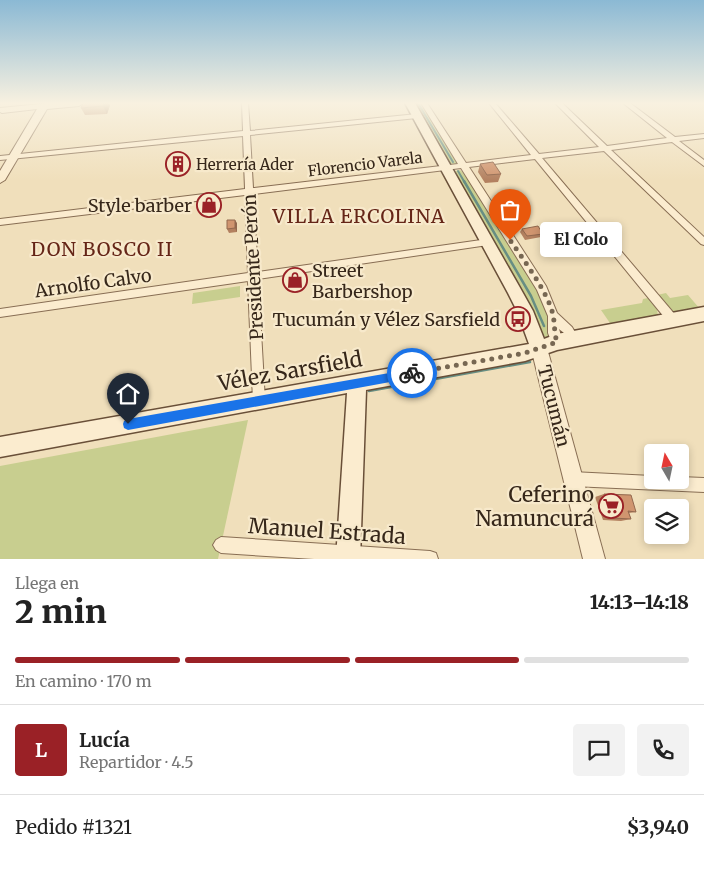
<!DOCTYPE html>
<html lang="es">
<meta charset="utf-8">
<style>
body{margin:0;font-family:Merriweather,serif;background:#f2f2f2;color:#222;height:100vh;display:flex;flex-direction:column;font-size:19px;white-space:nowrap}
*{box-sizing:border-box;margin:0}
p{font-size:16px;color:#767676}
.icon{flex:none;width:28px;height:28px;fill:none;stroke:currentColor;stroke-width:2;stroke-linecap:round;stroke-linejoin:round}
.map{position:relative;height:559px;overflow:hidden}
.sheet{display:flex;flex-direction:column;background:#fff;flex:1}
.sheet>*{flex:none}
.needle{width:32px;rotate:351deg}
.buttons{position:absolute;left:644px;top:444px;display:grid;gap:10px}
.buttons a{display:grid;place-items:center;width:45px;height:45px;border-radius:5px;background:#fff;box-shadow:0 2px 8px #0003;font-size:25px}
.pin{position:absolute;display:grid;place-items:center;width:42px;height:42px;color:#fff;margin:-51px -21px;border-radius:50% 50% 50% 0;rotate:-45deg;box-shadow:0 0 5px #0007}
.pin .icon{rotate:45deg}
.courier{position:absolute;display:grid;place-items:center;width:50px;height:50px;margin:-25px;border:4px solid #1a73e8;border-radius:50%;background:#fff;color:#222;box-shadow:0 1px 6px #0007}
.bubble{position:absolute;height:35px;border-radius:5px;background:#fff;box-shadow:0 2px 8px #0003;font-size:16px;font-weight:800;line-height:35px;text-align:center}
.headline em{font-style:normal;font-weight:800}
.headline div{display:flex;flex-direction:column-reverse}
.headline{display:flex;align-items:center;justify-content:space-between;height:85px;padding:0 15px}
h1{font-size:32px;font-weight:800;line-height:38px}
.bar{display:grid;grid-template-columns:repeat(4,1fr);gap:8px 5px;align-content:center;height:60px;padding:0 15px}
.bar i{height:6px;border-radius:4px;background:#e0e0e0}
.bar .selected{background:#9a2126}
.bar p{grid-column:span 4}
.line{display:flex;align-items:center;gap:12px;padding:0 15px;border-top:1px solid #e0e0e0}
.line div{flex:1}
.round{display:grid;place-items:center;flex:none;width:52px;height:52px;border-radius:5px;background:#f2f2f2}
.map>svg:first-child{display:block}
</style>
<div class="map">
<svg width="704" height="559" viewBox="0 0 704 559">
<rect width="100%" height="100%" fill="#f0dfbb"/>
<g fill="#c8ce8f">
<polygon points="413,103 421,103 458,162 456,165 449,163 446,159"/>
<path d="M 460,170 L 466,175 C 481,200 497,225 512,251 C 528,277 553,305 550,338 L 542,336 L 492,236 L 455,173 L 456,171 Z"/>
<polygon points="240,286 240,297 192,304 193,293"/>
<path d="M 666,293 L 670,298 L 688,295 L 700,309 C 673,313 674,317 657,295 Z"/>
<polygon points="648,298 657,309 658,316 612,326 601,310 642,303 643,299"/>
<polygon points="248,420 218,559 0,559 0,466"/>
</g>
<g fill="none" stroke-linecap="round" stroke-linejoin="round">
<g stroke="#678e83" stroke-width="2">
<polyline points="418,103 453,162"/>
<polyline points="458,171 465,183"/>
</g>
<g stroke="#678e83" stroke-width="2.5">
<polyline points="464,181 531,296 544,326"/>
<polyline points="369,391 530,362"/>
</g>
<defs>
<g id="minor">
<polygon points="242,103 248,103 250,131 417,114 420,116 417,118 250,135 253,188 458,164 421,103 427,103 466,163 531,155 489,103 495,103 539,154 599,147 555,103 562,103 607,146 667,138 623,103 630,103 675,137 704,134 704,138 679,141 704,160 704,166 672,142 611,150 704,237 704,245 701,244 604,151 542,158 677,317 678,320 677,323 673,325 669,323 535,159 469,167 546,286 557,313 572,327 579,339 577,343 573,344 569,343 564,333 559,329 563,342 561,346 557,347 553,346 548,333 548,316 537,290 461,168 253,194 258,272 488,239 493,242 488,245 258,279 265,401 263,405 259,407 255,405 253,401 248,281 0,317 0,309 248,273 245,195 0,225 0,219 245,189 243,136 0,160 0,156 243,131"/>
<polygon points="572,472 652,476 652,480 680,480 680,477 704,478 704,492 572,486 567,484 565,479 567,474"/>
<polygon points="221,537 430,551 436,553 438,559 314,559 221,553 216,550 213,545 216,540"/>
</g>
<g id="tertiary">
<polygon points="51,103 83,103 79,106 47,109 5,180 0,183 0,171 37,109 2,113 0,112 0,108"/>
<polygon points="539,341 545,343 547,348 605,559 583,559 531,348 533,343"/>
</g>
<polygon id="secondary" points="405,103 415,103 519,286 533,311 544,339 557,334 704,307 704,321 557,350 525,361 366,390 360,559 336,559 347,393 0,457 0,437 529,344 517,311 508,293"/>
</defs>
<use href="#minor" stroke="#886e54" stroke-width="2"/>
<use href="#tertiary" stroke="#886e54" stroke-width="2"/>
<use href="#secondary" stroke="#694f38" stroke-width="3"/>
<use href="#minor" fill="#fbeccf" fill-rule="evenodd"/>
<use href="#tertiary" fill="#fbeccf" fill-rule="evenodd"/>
<use href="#secondary" fill="#fbeccf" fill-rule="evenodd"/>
</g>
<g fill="#b3805f">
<polygon points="83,103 108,103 110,105 107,114 85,115 81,108"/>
<polygon points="480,164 501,174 498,182 485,183 478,172"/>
<polygon points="237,223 237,232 229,233 227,229"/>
<polygon points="522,229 543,234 541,237 525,240 520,232"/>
<polygon points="604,494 636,512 629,513 631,519 621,521 603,520 595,497"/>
</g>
<g fill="#92684e">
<polygon points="104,103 108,103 110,105 107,114 103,106"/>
<polygon points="235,220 237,223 237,232 235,228"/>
</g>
<g fill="#d0956f" stroke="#92684e">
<polygon points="83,103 104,103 103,106 81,108"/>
<polygon points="493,162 501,174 487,175 480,164"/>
<polygon points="227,220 235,220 235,228 227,229"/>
<polygon points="538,226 543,234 527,236 522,229"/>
<polygon points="604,494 631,495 636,512 628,511 631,519 612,518"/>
</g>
<linearGradient id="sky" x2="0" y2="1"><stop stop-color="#8bb9d4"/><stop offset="0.57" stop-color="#f8f1e0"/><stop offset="1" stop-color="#f8f1e0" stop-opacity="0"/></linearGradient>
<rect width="704" height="181" fill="url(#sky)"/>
<polygon fill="#1a73e8" points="412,369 417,373 412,378 128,430 124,428 123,424 124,421 128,419"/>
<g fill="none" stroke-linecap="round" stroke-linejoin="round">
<path stroke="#776752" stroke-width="5" stroke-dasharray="0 9" d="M 412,373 L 525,353 L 557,342 C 554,333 555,325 553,315 C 549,294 523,259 510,240"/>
</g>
<defs>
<symbol id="building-ring" viewBox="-11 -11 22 22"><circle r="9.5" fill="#f7e9cb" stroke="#9a2126" stroke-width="1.5"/><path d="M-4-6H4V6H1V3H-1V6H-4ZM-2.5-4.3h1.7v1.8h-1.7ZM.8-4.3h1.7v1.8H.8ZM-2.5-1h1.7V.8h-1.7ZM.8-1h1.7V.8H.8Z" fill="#9a2126"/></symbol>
<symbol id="shop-ring" viewBox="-11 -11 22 22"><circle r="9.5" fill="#f7e9cb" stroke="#9a2126" stroke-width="1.5"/><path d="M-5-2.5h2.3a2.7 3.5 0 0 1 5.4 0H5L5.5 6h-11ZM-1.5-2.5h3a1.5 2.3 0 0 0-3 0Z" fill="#9a2126"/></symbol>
<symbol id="bus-ring" viewBox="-11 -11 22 22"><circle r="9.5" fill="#f7e9cb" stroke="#9a2126" stroke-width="1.5"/><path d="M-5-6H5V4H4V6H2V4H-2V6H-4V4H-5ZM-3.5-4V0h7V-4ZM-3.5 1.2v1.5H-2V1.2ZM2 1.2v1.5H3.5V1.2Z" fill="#9a2126"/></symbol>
<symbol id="supermarket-ring" viewBox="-11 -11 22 22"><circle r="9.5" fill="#f7e9cb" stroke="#9a2126" stroke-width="1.5"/><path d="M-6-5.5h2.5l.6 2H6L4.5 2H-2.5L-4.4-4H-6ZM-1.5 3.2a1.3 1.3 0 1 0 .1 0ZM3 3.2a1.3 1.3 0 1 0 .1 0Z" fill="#9a2126"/></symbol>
</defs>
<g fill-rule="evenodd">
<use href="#building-ring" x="164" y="150" width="28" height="28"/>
<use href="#shop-ring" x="195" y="191" width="28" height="28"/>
<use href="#shop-ring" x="281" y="266" width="28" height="28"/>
<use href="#bus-ring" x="504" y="305" width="28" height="28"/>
<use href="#supermarket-ring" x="597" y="492" width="28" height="28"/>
</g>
<g text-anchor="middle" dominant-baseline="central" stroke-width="4.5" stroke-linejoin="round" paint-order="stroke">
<g font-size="15" fill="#36271a" stroke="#f7e9cb" text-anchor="start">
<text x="196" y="164">Herrería Ader</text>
</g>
<g font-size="15" fill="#36271a" stroke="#f7e9cb">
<text transform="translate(365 164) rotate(-7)">Florencio Varela</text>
</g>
<g font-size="18" fill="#36271a" stroke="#f7e9cb" text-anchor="end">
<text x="192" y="205">Style barber</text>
<text x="312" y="270" text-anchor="start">Street<tspan x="312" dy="21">Barbershop</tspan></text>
<text x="500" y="319">Tucumán y Vélez Sarsfield</text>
</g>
<g font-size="18" fill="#36271a" stroke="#f7e9cb">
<text transform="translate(253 267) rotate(-93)">Presidente Perón</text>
<text transform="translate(93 283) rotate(-8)">Arnolfo Calvo</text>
<text transform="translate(554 406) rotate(76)">Tucumán</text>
</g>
<g font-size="19" letter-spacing="1" fill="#652517" stroke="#f7e9cb">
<text x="359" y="216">VILLA ERCOLINA</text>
<text x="102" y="249">DON BOSCO II</text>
</g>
<g font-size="21" fill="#36271a" stroke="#f7e9cb">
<text transform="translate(290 371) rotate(-10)">Vélez Sarsfield</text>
<text transform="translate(327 531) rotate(4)">Manuel Estrada</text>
</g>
<g font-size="21" fill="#36271a" stroke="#f7e9cb" text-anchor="end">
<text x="594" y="494">Ceferino<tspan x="594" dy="24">Namuncurá</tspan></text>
</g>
</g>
</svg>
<div class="buttons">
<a><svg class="needle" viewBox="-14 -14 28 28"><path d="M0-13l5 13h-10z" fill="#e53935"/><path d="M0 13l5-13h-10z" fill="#767676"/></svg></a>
<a><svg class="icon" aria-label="layers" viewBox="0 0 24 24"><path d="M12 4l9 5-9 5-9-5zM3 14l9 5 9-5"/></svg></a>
</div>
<div class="pin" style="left:510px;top:240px;background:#ea580c"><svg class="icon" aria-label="bag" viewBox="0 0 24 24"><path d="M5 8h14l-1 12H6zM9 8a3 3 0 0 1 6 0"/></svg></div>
<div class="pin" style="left:128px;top:424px;background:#1f2937"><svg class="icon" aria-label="home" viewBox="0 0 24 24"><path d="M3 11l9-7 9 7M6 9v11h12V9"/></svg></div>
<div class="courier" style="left:412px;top:373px"><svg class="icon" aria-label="bike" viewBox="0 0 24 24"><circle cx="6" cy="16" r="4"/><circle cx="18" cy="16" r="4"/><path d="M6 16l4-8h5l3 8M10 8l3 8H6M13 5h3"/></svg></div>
<div class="bubble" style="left:540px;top:222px;width:82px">El Colo</div>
</div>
<section class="sheet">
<div class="headline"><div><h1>2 min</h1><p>Llega en</p></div><em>14:13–14:18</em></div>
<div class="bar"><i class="selected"></i><i class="selected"></i><i class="selected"></i><i></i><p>En camino · 170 m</p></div>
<div class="line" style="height:90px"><b class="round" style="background:#9a2126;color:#fff">L</b><div><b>Lucía</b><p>Repartidor · 4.5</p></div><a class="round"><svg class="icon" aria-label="chat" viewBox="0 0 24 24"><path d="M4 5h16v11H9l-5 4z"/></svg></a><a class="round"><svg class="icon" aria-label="phone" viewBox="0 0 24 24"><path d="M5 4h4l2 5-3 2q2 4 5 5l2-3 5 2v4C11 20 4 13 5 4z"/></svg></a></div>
<div class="line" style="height:65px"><div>Pedido #1321</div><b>$3,940</b></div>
</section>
